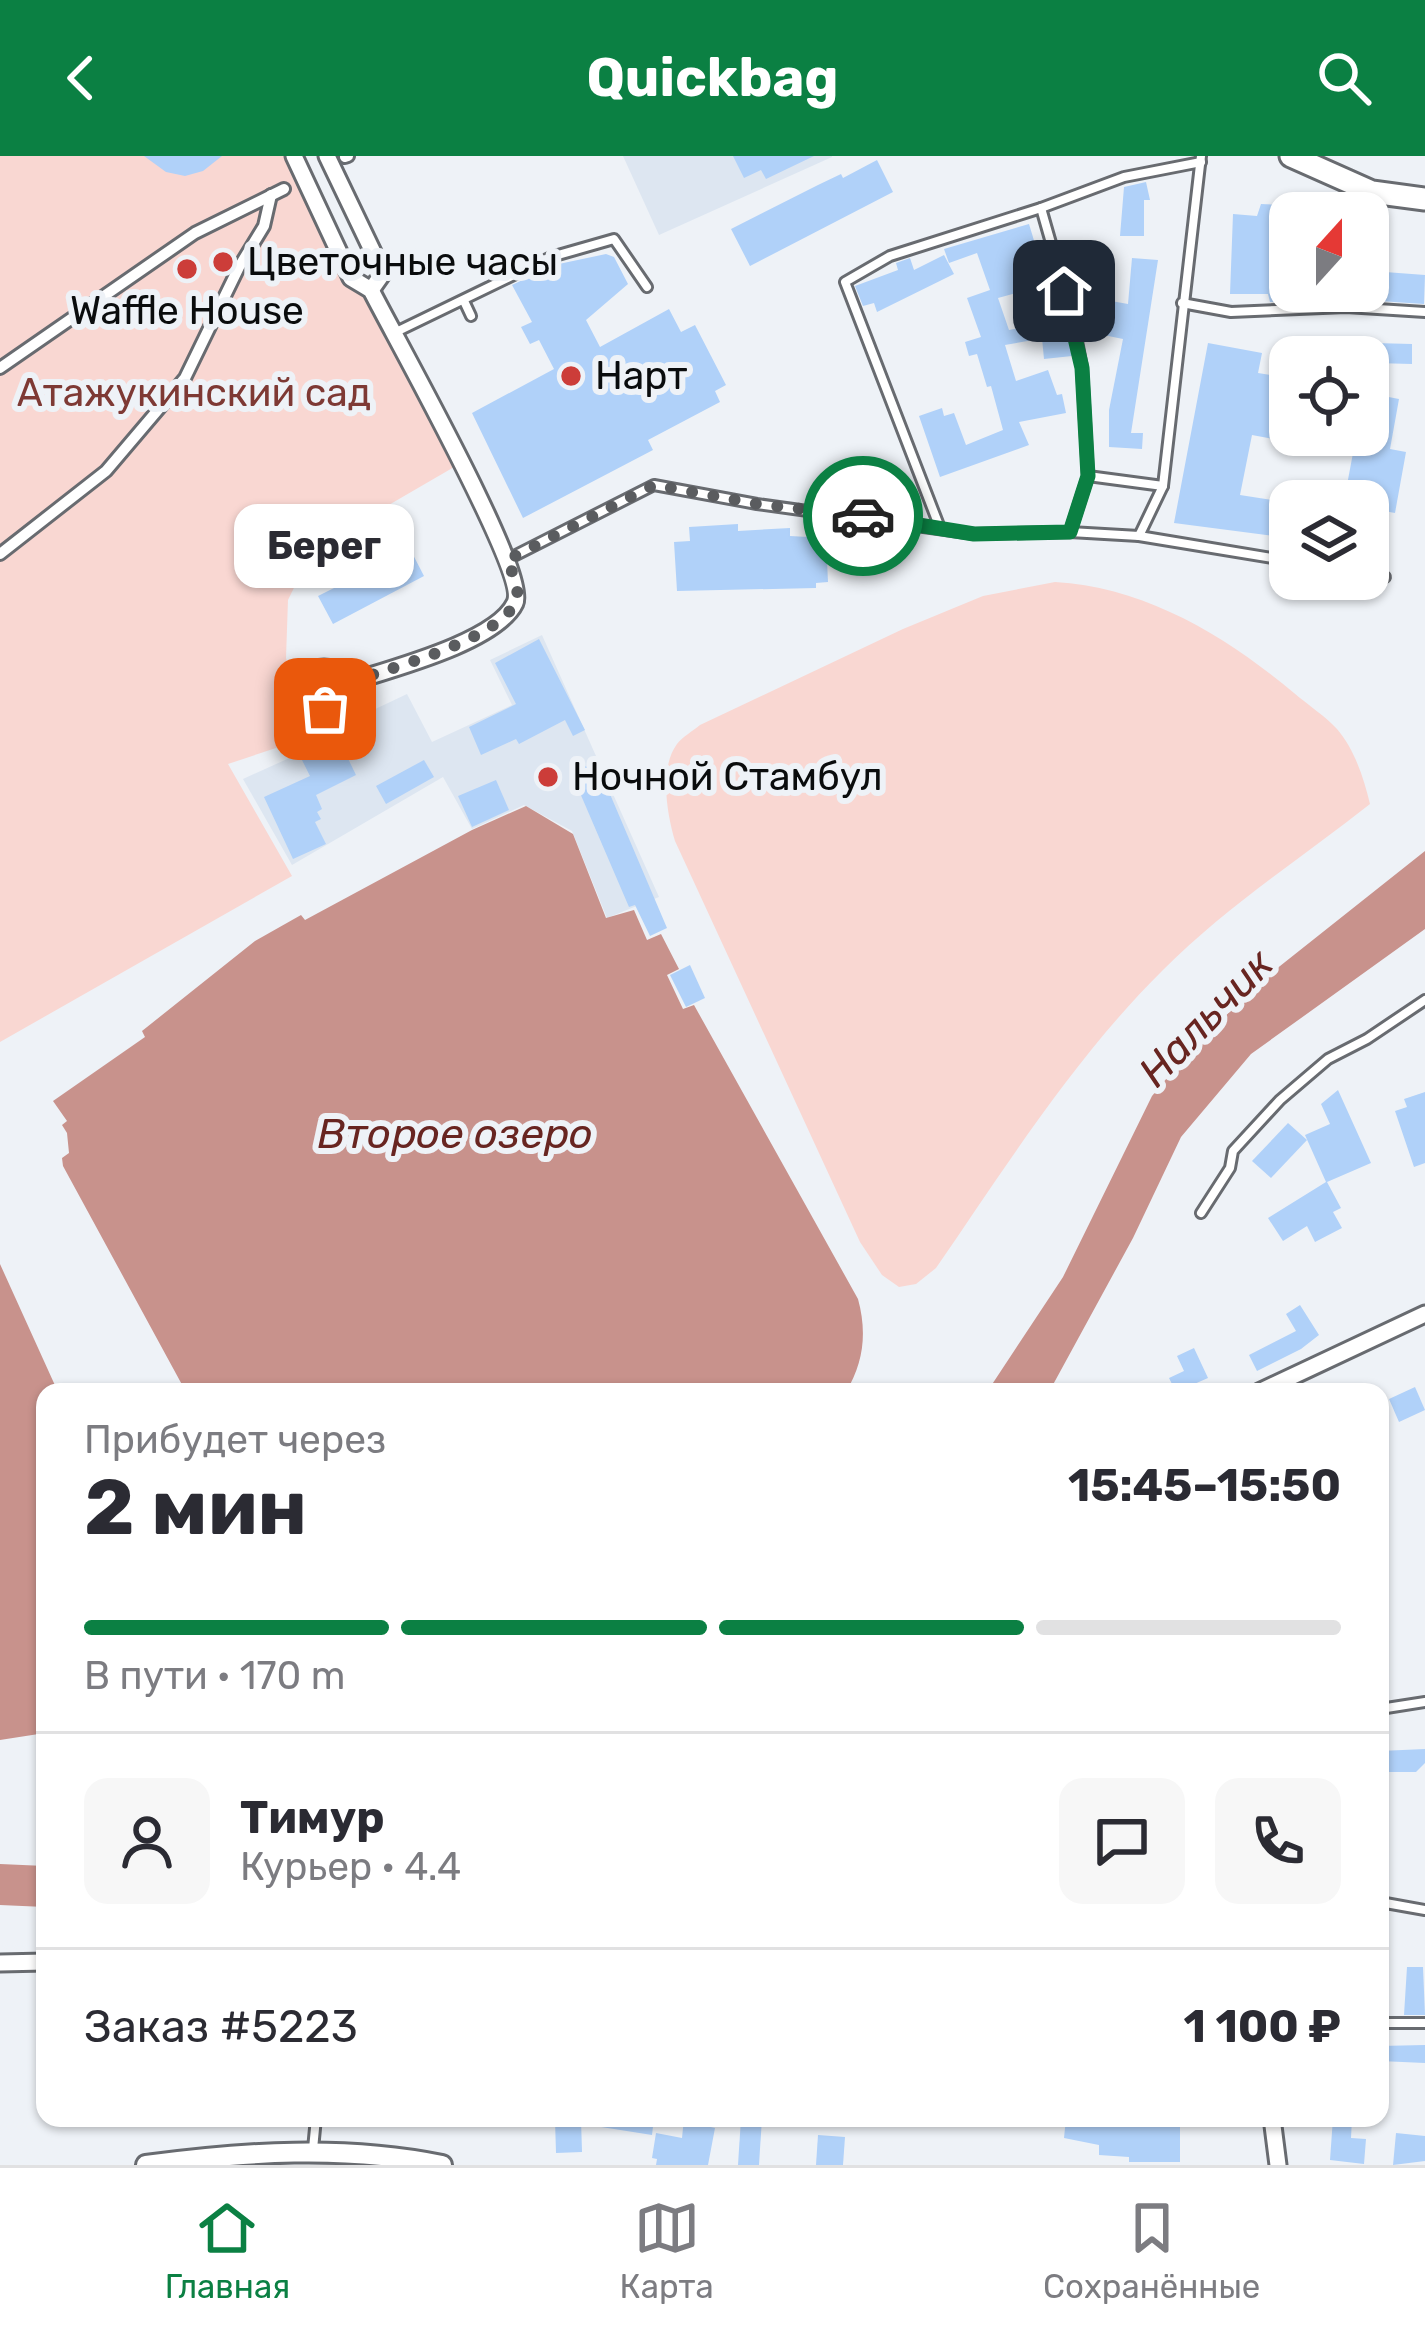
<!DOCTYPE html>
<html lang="ru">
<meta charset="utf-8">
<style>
body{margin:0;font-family:Rubik,sans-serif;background:#f7f7f7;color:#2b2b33;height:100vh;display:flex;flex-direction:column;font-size:45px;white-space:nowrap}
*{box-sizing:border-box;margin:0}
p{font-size:39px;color:#7c7c81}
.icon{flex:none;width:66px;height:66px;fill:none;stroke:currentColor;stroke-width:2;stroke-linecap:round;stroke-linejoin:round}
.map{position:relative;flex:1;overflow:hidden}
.side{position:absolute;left:36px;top:1227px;width:1353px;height:744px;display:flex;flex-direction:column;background:#fff;border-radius:24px;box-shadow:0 3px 9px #0004}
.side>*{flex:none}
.needle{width:78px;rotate:21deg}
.tools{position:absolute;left:1269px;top:36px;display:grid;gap:24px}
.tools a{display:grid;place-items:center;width:120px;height:120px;border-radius:24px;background:#fff;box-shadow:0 3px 9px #0004;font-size:60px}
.pin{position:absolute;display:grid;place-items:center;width:102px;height:102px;color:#fff;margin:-51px;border-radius:24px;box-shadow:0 6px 18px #0006}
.courier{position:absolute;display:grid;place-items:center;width:120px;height:120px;margin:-60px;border:9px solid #0b8043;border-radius:50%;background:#fff;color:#222;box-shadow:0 3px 15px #0007}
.bubble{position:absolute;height:84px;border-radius:24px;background:#fff;box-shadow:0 3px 9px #0004;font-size:39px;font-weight:700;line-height:84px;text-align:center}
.overview em{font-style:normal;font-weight:700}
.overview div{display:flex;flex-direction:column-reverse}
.overview{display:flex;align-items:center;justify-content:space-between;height:204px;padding:0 48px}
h1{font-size:78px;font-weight:700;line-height:90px}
.bar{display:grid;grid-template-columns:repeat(4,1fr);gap:18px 12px;align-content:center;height:144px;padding:0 48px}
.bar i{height:15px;border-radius:9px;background:#e1e1e2}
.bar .active{background:#0b8043}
.bar p{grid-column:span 4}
.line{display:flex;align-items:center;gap:30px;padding:0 48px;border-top:3px solid #e1e1e2}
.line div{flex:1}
.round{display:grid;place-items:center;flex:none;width:126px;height:126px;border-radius:24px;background:#f7f7f7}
header{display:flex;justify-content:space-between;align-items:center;height:156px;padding:0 48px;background:#0b8043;color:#fff;font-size:54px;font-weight:700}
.menu{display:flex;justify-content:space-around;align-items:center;height:168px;border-top:3px solid #e1e1e2;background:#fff;font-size:33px;color:#7c7c81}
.menu a{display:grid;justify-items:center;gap:6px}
.menu .active{color:#0b8043}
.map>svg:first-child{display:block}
</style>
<header><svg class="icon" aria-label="back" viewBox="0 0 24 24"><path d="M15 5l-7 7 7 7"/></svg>Quickbag<svg class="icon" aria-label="search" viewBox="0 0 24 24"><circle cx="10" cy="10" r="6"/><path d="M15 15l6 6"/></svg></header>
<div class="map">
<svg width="1425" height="2009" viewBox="0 0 1425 2009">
<rect width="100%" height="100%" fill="#eef2f7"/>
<g fill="#dde6f1">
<polygon points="623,0 832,0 832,1 659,79"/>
<polygon points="542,479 659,741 607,762 572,675 524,649 472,673 443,621 292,709 243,623 296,599 310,584 407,538 432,586 512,549 490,504"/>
</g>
<g fill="#f9d7d2">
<polygon points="0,0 294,0 351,122 371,134 461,307 313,393 288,444 286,502 309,581 228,608 292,720 0,886"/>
<path d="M 1055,426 C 1145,431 1226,480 1294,537 C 1308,549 1325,560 1337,573 C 1355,594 1364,623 1370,648 C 1300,703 1226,751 1163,814 C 1074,902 1007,1009 936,1112 L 916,1128 L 899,1131 L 882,1119 L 860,1086 L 675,685 C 667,659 659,612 677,588 C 682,581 693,575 700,569 L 903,473 L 983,440 Z"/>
</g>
<g fill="#c8928c">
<path d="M 526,650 L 573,678 L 606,762 L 634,754 L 647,784 L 661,778 L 679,813 L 667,819 L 683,853 L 694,849 L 858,1143 C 867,1176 864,1206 846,1236 L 186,1236 L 63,1010 L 62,1002 L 69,997 L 67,977 L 62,969 L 67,965 L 53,945 L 145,881 L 142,875 L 255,785 L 301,759 L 305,764 L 472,674 Z"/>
<polygon points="1425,695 1425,773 1251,898 1181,981 1133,1082 1049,1236 987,1236 1063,1121 1152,940 1196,887 1275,814"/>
<polygon points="0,1108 58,1236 45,1236 45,1577 0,1584"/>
<polygon points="0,1708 45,1710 45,1751 0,1749"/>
</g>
<g fill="#b0d1f9">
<polygon points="144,0 222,0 203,15 185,20 166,16"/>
<polygon points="733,0 814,0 766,23 761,14 744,22"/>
<polygon points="877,4 893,36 750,110 731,73 818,29 841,18 843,22"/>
<polygon points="1146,26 1150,44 1144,44 1144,80 1120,80 1124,31"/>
<polygon points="1261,48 1282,49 1281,65 1290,65 1290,145 1270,146 1268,138 1230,138 1233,58 1257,60"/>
<polygon points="1029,68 1042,111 1025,116 1030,133 998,142 1009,174 1036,169 1039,183 1005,189 1016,225 1048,214 1057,239 1062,238 1066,257 1019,266 1029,289 940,321 919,260 942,252 944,260 954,257 966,289 1003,274 991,230 987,231 977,198 969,200 965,186 981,181 967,142 990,134 977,97 949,107 944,93"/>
<polygon points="1080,96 1083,114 1094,112 1100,143 1128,148 1132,102 1158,104 1131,277 1143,277 1142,293 1109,291 1109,254 1123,183 1084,175 1063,99"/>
<polygon points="606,98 614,101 628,128 586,164 600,191 669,153 681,176 695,169 726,229 715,235 720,246 648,284 653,294 523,362 472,257 554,213 539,184 530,188 521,171 532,166 512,129 554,109"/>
<polygon points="944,99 954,118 877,156 874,147 863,150 855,130 898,114 896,107 910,102 914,114"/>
<polygon points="1368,99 1385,100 1385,116 1425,119 1424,148 1350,143 1350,135 1368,135"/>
<polygon points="1065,168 1072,200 1044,203 1041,172"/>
<polygon points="1208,187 1262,197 1258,217 1290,222 1290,286 1252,279 1240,339 1290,347 1290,382 1174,367"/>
<polygon points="1374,187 1412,188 1412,208 1374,207"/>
<polygon points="1368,237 1399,243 1390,293 1406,296 1395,357 1368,352 1368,345 1344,345 1353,297 1293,286 1294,279 1368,279"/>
<polygon points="738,368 738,375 790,372 790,380 826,382 828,426 816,427 816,432 677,435 674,386 690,385 689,371"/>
<polygon points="409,391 424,420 333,468 318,440 348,425 342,414 344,405 358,405 363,415"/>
<polygon points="539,483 585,574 573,580 565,564 519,588 516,583 481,599 469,571 516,548 495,507"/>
<polygon points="337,580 356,619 316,639 322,653 317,656 321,663 315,666 326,688 293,703 264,641 310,620 299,598"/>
<polygon points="424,604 434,621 386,648 376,630"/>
<polygon points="585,610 601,617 667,772 650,780 635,749 629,751 571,616"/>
<polygon points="496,624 509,654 472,671 458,640"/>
<polygon points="690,809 705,842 686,851 670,819"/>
<polygon points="1338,934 1371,1007 1327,1026 1341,1052 1333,1056 1342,1072 1315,1086 1307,1070 1283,1085 1268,1062 1326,1026 1305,979 1330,968 1321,948"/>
<polygon points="1425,936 1425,1007 1414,1011 1395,955 1407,951 1404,943"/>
<polygon points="1288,967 1307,984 1271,1022 1252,1005"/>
<polygon points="1300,1149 1319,1179 1301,1193 1257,1215 1249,1199 1296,1175 1286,1158"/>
<polygon points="1194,1192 1208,1222 1176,1236 1169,1222 1184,1215 1177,1200"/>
<polygon points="1415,1231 1425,1254 1399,1266 1389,1243"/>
<polygon points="1425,1593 1425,1607 1416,1616 1380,1616 1380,1595"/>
<polygon points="1407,1811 1423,1811 1425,1859 1404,1859"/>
<polygon points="1425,1889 1425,1907 1380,1905 1380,1890"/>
<polygon points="596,1962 654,1962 652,1979 595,1970"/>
<polygon points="684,1962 696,1962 697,1968 715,1972 708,2009 656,2009 657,2003 652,2002 656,1977 682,1982"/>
<polygon points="741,1962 762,1962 759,2009 738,2009"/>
<polygon points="1066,1962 1175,1962 1180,1971 1180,2006 1129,2006 1129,2001 1099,1999 1099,1989 1064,1982"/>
<polygon points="1333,1962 1352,1962 1351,1982 1366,1983 1364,2008 1330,2004"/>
<polygon points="581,1964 582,1996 556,1997 555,1965"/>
<polygon points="1396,1977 1425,1980 1425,2005 1393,2009"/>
<polygon points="818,1979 845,1981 843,2009 816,2009"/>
</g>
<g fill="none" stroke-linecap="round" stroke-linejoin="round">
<defs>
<g id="service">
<polyline points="464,145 471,160"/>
<polyline points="1182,147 1231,156 1346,151 1425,156"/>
<polyline points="394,177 551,101 614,83 647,131"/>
<polyline points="1088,320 1163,330"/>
<polyline points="940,372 845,126 890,100 1041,52"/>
<polyline points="1070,376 1088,320 1082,211 1073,164 1041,52 1124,21 1201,6"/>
<polyline points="1139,380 1290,405"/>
<polyline points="508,403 654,329 757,348 974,378 1070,376 1139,380 1163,330 1201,0"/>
<polyline points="1368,418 1385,421"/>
<polyline points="1201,1057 1230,1012 1233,995 1280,944 1328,903 1367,883 1425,844"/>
<polyline points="1380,1553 1425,1546"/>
<polyline points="1380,1746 1425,1754"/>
<polyline points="1380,1867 1425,1867"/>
<polyline points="313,1993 316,1962"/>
</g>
<g id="pedestrian">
<polyline points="345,1 348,0"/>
<polyline points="0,212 195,77 284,33"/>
<polyline points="0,398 106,315 185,222 239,111 264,70 271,39"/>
</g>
<g id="minor">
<path d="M 294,0 L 351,122 L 371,134 C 393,178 529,418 515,447 C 496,487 386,514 344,528"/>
<polyline points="327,0 383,117 371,134"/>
<circle cx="324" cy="532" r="20"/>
<polyline points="1259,1236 1425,1158"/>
<polyline points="0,1807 45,1806"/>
<polyline points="1272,1962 1278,2009"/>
</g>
<path id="tertiary" d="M 146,2009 C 245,1996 343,1989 442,2009"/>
<polyline id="secondary" points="1291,0 1372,36 1425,43"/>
</defs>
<use href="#service" stroke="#686b70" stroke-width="14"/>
<use href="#pedestrian" stroke="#686b70" stroke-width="16"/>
<use href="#minor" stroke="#686b70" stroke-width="21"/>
<use href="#tertiary" stroke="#686b70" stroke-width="24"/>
<use href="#secondary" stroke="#686b70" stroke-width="27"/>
<use href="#service" stroke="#fff" stroke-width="8"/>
<use href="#pedestrian" stroke="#fff" stroke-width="10"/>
<use href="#minor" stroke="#fff" stroke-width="15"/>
<use href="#tertiary" stroke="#fff" stroke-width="18"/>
<use href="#secondary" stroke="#fff" stroke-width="21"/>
</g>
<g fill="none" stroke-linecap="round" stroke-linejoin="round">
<path stroke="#5a5c5f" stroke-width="12" stroke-dasharray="0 21.6" d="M 325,553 C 339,548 343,543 344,528 C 381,515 512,481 517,440 C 519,428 511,414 507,404 L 654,329 L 757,348 L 863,360"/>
<polyline stroke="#0b8043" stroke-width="15" points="863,360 974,378 1070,376 1088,320 1082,212 1064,135"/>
</g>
<g fill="#cc3d39" stroke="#eef2f7" stroke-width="4.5">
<circle cx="223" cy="106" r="12"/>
<circle cx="187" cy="113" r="12"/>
<circle cx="571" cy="220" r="12"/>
<circle cx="548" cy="621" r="12"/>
</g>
<g text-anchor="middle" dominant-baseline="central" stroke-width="12" stroke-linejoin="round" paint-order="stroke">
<g font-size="39" fill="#0a0c0d" stroke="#eef2f7" text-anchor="start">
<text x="247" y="106">Цветочные часы</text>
<text x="187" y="155" text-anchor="middle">Waffle House</text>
<text x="595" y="220">Нарт</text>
<text x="572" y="621">Ночной Стамбул</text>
</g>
<g font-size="39" fill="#7e3934" stroke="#eef2f7">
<text x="194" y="237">Атажукинский сад</text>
</g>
<g font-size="42" font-style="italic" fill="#682521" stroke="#eef2f7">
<text transform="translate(1206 862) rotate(-46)">Нальчик</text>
<text x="455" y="978">Второе озеро</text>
</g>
</g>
</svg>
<div class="tools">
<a><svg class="needle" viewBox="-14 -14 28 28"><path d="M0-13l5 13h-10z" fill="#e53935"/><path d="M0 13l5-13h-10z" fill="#7c7c81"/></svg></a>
<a><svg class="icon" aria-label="locate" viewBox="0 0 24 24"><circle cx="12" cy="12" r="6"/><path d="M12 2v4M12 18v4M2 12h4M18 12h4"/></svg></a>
<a><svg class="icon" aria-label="layers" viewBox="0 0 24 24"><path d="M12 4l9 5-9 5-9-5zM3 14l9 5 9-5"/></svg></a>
</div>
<div class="pin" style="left:325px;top:553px;background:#ea580c"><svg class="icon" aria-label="bag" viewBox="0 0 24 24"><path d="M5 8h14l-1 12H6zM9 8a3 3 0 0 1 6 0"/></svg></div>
<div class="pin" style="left:1064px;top:135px;background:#1f2937"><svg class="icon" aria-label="home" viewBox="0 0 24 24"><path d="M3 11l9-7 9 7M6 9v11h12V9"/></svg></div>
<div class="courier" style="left:863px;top:360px"><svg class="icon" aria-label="car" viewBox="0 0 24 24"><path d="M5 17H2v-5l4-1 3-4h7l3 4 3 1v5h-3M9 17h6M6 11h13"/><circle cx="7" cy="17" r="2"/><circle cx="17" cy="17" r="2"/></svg></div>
<div class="bubble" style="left:234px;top:348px;width:180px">Берег</div>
<section class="side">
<div class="overview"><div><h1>2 мин</h1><p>Прибудет через</p></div><em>15:45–15:50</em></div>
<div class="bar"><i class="active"></i><i class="active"></i><i class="active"></i><i></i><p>В пути · 170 m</p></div>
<div class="line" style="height:216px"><a class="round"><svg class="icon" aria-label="person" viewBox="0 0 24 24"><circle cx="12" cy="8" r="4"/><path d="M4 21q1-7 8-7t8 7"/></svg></a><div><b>Тимур</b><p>Курьер · 4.4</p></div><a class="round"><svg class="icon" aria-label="chat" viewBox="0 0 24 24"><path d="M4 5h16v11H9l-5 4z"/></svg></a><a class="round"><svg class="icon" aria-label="phone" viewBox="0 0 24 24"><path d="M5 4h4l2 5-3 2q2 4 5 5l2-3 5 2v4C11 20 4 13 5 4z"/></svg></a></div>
<div class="line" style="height:156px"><div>Заказ #5223</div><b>1 100 ₽</b></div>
</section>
</div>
<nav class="menu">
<a class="active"><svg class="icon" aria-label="home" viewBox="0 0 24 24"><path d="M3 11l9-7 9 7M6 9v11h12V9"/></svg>Главная</a>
<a><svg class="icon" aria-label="map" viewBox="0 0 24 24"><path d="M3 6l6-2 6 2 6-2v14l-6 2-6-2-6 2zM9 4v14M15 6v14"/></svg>Карта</a>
<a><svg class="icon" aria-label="saved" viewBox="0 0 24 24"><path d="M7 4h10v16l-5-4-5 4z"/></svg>Сохранённые</a>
</nav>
